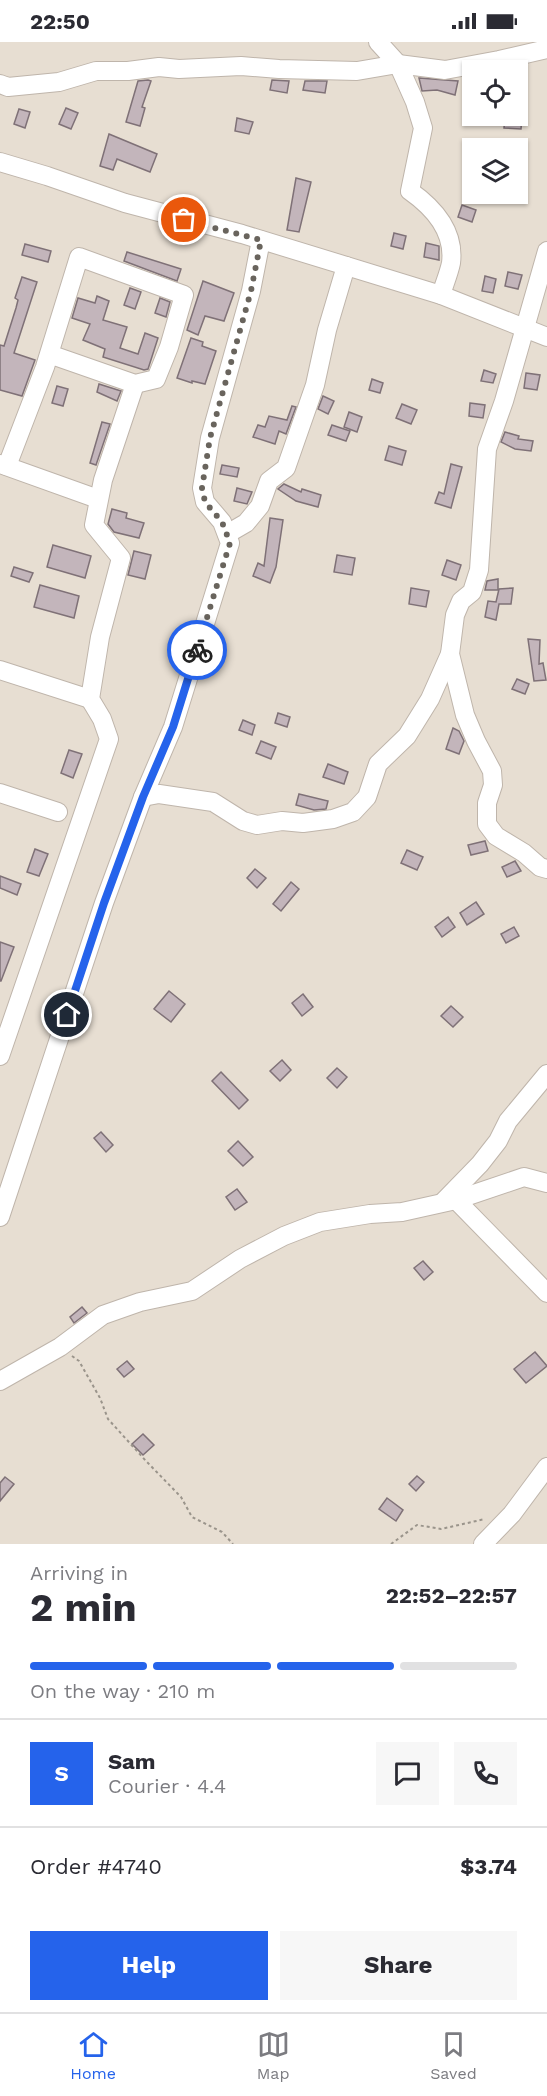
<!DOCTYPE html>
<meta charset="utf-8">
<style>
body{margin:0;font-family:"Work Sans",sans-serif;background:#f7f7f7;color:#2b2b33;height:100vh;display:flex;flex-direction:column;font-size:22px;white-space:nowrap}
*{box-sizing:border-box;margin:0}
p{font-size:20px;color:#7c7c81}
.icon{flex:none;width:33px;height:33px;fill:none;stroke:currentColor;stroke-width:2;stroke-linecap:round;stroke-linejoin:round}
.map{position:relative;height:1502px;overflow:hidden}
.sheet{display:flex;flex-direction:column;background:#fff;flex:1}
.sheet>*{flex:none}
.buttons{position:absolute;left:462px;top:18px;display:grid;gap:12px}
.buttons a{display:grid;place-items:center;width:66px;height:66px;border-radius:0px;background:#fff;box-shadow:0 2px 4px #0004;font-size:30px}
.pin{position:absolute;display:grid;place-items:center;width:51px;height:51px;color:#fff;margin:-26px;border:3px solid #fff;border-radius:50%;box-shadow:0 2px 6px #0007}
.courier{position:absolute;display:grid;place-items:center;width:60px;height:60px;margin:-30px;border:4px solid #2563eb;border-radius:50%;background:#fff;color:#222;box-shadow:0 2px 8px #0007}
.overview em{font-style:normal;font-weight:700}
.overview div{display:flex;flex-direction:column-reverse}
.overview{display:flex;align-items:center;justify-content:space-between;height:102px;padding:0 30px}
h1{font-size:39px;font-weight:700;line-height:45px}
.bar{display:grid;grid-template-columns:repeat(4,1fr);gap:9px 6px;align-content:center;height:72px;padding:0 30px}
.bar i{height:8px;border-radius:4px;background:#e1e1e2}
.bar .current{background:#2563eb}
.bar p{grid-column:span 4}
.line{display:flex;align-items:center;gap:15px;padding:0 30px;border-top:2px solid #e1e1e2}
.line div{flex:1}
.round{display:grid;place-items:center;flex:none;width:63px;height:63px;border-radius:0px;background:#f7f7f7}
.button{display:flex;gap:12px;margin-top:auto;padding:12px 30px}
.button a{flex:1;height:69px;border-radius:0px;background:#2563eb;color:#fff;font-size:24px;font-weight:700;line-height:69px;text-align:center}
.button a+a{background:#f7f7f7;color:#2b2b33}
.status{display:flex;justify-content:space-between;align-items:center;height:42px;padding:0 30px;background:#fff;direction:ltr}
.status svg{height:16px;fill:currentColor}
.tabs{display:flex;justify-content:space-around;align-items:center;height:84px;border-top:2px solid #e1e1e2;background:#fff;font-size:16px;color:#7c7c81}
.tabs a{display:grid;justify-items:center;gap:3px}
.tabs .current{color:#2563eb}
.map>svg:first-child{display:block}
</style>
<div class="status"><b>22:50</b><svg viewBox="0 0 49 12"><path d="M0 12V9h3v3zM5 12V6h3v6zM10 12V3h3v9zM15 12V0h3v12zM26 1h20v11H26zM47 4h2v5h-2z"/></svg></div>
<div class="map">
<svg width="547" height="1502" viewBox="0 0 547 1502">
<rect width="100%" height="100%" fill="#e7ded2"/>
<g fill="#c3b5bb" stroke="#7f7177" stroke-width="1.5">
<polygon points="419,36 458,39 455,53 437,48 422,49"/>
<polygon points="148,38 151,39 142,65 145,66 140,84 126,80 138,39"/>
<polygon points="272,38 289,39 287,51 270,48"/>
<polygon points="305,39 327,39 325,51 303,48"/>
<polygon points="66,66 78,71 71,87 59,82"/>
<polygon points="19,67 30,70 25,86 14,82"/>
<polygon points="505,74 522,74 521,87 504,86"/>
<polygon points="237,76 253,80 249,92 235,89"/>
<polygon points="109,92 157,112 150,130 117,117 113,128 100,124"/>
<polygon points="296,136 311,140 299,190 287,188"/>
<polygon points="462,163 476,168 472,180 458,175"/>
<polygon points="394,191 406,194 403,207 391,204"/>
<polygon points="426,201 439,204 439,218 424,215"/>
<polygon points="25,202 51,209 48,220 22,213"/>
<polygon points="127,210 181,227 177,239 124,219"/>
<polygon points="508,230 522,233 518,247 505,244"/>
<polygon points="485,234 496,237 493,251 482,249"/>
<polygon points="22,235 37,240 14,311 35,318 22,354 0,348 0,303 4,304 16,266 18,258 15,256"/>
<polygon points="203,239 234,251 224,279 205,274 198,293 187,288"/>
<polygon points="130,246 141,250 135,267 124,263"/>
<polygon points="97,254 109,259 103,278 127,285 120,306 138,312 145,291 158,296 148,327 144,328 103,315 105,307 83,298 90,282 72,276 78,256 95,261"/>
<polygon points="160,256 170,260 166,275 155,271"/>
<polygon points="191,296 203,300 202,304 216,309 205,342 192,339 192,341 177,336"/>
<polygon points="484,328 496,332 493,341 481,339"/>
<polygon points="526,331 540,333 537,348 524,346"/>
<polygon points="372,337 383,341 380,351 369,348"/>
<polygon points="99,342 121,349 117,359 97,350"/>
<polygon points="57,344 68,347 63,364 52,361"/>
<polygon points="323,354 334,359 328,372 318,367"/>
<polygon points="470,361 485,363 483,376 469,374"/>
<polygon points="402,362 417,368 411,382 396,376"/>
<polygon points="292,364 296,365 286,392 279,389 275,402 253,395 258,383 265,385 269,374 287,378"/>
<polygon points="349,370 362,375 357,390 344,385"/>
<polygon points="102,380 110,382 96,423 90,421"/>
<polygon points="332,383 350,389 346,399 328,393"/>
<polygon points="505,390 519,394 518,397 533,399 531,409 515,407 501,400"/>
<polygon points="389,404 406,409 402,423 385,418"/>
<polygon points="451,422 462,425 451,466 435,461 439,450 444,452"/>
<polygon points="222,423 239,426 237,435 220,432"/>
<polygon points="284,442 301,450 302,447 321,453 318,465 296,459 278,447"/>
<polygon points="237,446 252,450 247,462 234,459"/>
<polygon points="112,467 127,471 126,476 144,481 139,496 114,490 108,482"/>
<polygon points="270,476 283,478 276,525 270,541 253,534 258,521 264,524"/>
<polygon points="53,503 91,514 85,536 47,525"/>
<polygon points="134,509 151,513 145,537 128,533"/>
<polygon points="337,513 355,516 352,533 334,530"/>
<polygon points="447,518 461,523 456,538 442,533"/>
<polygon points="14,525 33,531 29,540 11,534"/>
<polygon points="498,537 498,548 485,548 487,539"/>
<polygon points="40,543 79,554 74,576 34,565"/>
<polygon points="411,546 429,549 426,565 409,562"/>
<polygon points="513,546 511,562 499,562 496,578 485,575 488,559 496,560 499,547"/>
<polygon points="528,597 540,598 539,622 543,621 546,638 534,639"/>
<polygon points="517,637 529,642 525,652 512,647"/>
<polygon points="278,671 290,675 287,685 275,681"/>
<polygon points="243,678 255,683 252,693 239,688"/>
<polygon points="453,686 459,689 464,699 459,712 446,707"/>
<polygon points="261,699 276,705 271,717 256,711"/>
<polygon points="69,708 82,712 73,736 61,731"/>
<polygon points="328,722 348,730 344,742 323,735"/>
<polygon points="299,752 328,759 326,767 314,768 296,763"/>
<polygon points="485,799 488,809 471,813 468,803"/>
<polygon points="35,807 48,812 39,834 27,830"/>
<polygon points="407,808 423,815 417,828 401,821"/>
<polygon points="515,819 521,829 507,835 502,825"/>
<polygon points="255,827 266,836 257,846 247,836"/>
<polygon points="0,834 21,842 17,853 0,846"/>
<polygon points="291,840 299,847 281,869 273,862"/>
<polygon points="476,860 484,872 467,883 460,871"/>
<polygon points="448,875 455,885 442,895 435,885"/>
<polygon points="514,885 519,894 506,901 501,892"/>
<polygon points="0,900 14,905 1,939 0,939"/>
<polygon points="169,949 185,962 171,980 154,967"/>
<polygon points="303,952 313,965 302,974 292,961"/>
<polygon points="451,964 463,975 453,985 441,974"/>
<polygon points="282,1018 291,1028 280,1039 270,1029"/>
<polygon points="337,1026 347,1035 337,1046 327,1036"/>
<polygon points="221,1030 248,1058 239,1067 212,1039"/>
<polygon points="101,1090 113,1103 106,1110 94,1096"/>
<polygon points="238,1099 253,1115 243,1124 228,1109"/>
<polygon points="237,1147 247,1160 235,1168 226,1155"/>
<polygon points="423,1219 433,1230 424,1238 414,1226"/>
<polygon points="82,1265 87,1271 74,1281 70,1275"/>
<polygon points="535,1310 547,1324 526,1341 514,1327"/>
<polygon points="127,1319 134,1327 124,1335 117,1327"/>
<polygon points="143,1392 154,1403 143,1413 132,1402"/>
<polygon points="417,1434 424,1440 416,1449 409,1442"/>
<polygon points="5,1435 14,1442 0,1459 0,1441"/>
<polygon points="387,1456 403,1468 396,1479 379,1467"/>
</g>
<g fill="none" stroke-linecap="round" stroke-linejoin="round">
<defs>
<g id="minor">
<path d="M 378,0 L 398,22 L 415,60 L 423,86 L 410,149 C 434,166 455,189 451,221 C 449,231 444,243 441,253"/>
<polyline points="0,42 8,45 59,40 96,29 128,29 159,25 179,27 241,24 279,27 357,29 398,22 445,28 499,18 547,7"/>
<polyline points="0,120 47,134 125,161 242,192 441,253 547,295"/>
<polyline points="547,209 504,359 487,407 479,528 472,550 461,559 455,573 450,612 465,673 476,699 492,729 493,743 487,761 487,782 496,794 524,811 540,825 547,827"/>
<polyline points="0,422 98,457"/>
<polyline points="7,424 45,325 49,312 79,215 184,253 169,305 156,337 135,342 49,312"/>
<polyline points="227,492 246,481 260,464 269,439 286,426 315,343 327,288 346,224"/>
<polyline points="0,628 90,657"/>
<polyline points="0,751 58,770"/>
<polyline points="143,755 159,752 213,760 243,779 257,783 282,779 303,781 333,777 353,770 367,755 378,722 407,694 430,657 450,612"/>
<polyline points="0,1014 109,697 102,677 90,657 100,595 121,516 94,483 103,438 135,342"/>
<polyline points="456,1158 547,1251"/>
<polyline points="444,1159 480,1122 498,1099 508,1079 547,1032"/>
<polyline points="0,1175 104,861 143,755 173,685 230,501 222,480 205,460 202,446 210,396 251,249 261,198"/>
<polyline points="0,1339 60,1305 103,1273 140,1260 192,1249 240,1217 284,1194 320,1180 370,1172 402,1170 456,1158 524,1135 547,1141"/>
<polyline points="483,1502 512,1472 547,1425"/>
</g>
</defs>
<use href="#minor" stroke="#bfb5ab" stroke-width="20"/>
<g stroke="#9a948b" stroke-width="2" stroke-dasharray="3 3" stroke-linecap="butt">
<polyline points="72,1314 79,1319 100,1356 108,1377 146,1419 181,1455 192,1475 222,1490 233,1502"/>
<polyline points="391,1502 417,1483 441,1487 485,1477"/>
</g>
<use href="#minor" stroke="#fff" stroke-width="18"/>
</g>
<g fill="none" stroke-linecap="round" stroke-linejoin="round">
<polyline stroke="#69645d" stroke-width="6" stroke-dasharray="0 10.8" points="184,178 261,198 251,249 210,396 202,446 205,460 222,480 230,501 197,608"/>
<polyline stroke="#2563eb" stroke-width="8" points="67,973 104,861 143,755 173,685 197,608"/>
</g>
</svg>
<div class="buttons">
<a><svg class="icon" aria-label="locate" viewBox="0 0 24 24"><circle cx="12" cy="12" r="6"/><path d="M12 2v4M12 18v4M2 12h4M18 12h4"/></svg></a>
<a><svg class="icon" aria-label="layers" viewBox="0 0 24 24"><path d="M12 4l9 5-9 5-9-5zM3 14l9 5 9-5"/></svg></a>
</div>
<div class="pin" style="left:184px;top:178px;background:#ea580c"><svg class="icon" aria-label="bag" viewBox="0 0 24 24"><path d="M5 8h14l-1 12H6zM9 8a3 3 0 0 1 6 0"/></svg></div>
<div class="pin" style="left:67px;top:973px;background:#1f2937"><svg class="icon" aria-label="home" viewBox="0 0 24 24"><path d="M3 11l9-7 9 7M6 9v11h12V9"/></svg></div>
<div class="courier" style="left:197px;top:608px"><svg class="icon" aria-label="bike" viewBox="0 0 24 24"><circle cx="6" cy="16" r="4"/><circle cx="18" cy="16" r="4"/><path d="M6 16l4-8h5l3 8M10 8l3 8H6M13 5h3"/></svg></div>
</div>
<section class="sheet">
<div class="overview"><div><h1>2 min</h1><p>Arriving in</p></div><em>22:52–22:57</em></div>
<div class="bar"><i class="current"></i><i class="current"></i><i class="current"></i><i></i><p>On the way · 210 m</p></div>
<div class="line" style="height:108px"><b class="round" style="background:#2563eb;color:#fff">S</b><div><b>Sam</b><p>Courier · 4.4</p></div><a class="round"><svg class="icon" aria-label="chat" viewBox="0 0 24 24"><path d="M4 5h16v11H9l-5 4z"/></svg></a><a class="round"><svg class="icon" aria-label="phone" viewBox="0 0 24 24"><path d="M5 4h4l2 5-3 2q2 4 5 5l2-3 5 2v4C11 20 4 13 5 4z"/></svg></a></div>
<div class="line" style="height:78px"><div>Order #4740</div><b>$3.74</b></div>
<div class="button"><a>Help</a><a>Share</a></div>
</section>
<nav class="tabs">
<a class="current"><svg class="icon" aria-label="home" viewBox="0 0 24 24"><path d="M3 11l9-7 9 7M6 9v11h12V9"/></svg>Home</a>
<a><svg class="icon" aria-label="map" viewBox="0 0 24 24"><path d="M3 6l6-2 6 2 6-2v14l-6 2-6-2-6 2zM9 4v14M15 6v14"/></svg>Map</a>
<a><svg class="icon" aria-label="saved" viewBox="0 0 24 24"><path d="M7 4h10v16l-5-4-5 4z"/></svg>Saved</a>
</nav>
